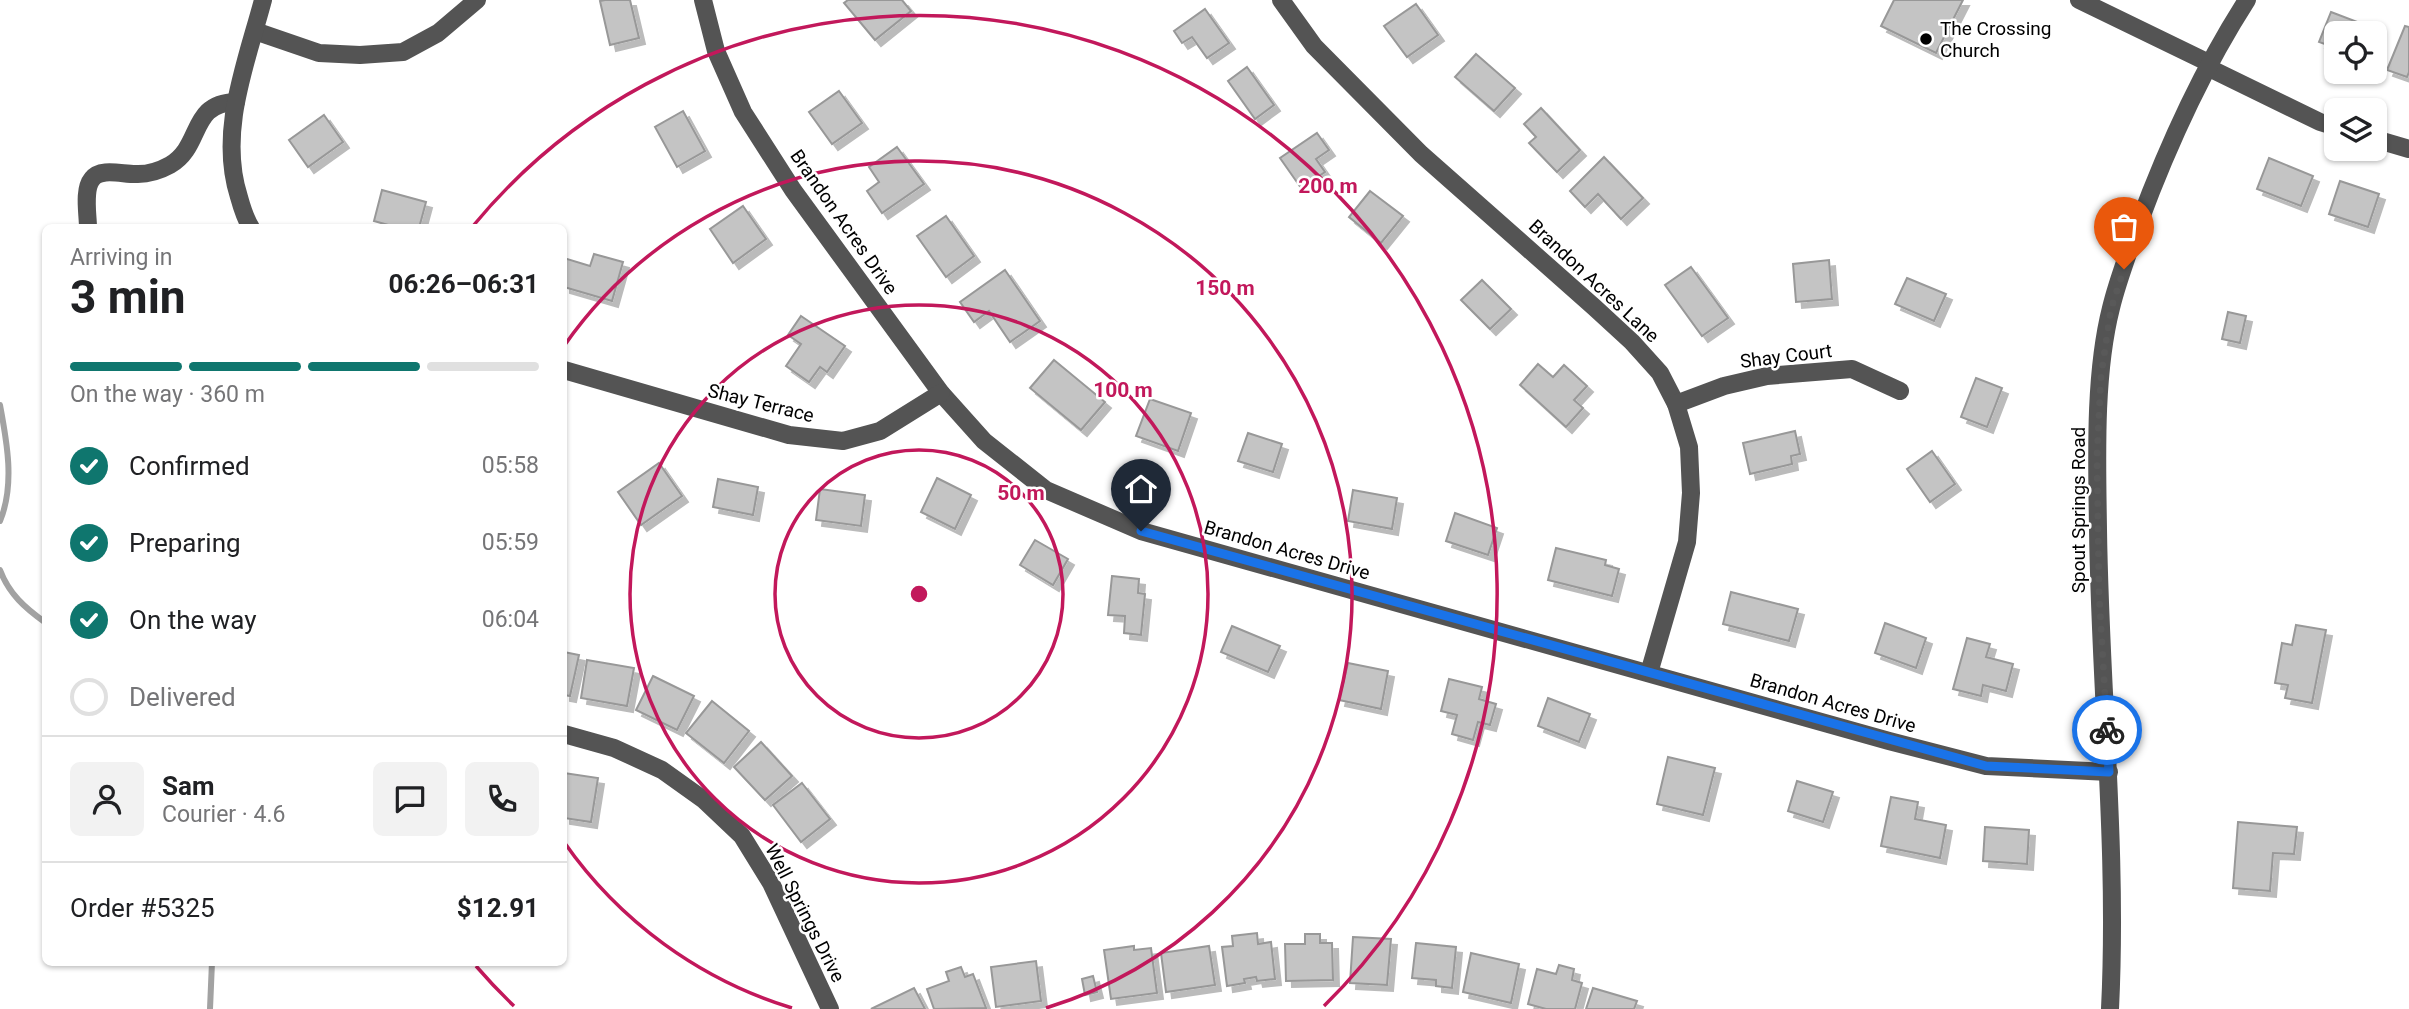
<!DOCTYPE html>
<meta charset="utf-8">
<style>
body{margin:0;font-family:Roboto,sans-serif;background:#f2f2f2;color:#202124;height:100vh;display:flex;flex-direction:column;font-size:26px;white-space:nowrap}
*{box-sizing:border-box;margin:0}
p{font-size:23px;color:#757577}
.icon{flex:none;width:38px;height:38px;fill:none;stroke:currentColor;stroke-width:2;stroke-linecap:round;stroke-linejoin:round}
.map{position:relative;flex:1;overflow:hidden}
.drawer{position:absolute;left:42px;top:224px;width:525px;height:742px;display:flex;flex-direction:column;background:#fff;border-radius:10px;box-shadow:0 2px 5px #0004}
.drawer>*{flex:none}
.tools{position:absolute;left:2324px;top:21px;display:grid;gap:14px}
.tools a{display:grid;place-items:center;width:63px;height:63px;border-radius:10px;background:#fff;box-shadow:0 2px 5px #0004;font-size:35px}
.pin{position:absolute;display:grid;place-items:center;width:60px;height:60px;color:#fff;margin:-72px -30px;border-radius:50% 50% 50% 0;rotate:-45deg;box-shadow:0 0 7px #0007}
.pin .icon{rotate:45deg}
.courier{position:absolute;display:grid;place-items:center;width:70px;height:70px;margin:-35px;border:5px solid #1a73e8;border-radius:50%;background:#fff;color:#222;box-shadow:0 2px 9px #0007}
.headline em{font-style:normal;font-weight:700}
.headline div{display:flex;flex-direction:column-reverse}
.headline{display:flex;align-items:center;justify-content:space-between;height:119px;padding:0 28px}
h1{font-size:46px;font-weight:700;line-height:52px}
.bar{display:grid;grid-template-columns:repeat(4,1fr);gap:10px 7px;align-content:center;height:84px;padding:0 28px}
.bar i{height:9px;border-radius:5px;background:#e0e0e0}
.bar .active{background:#0f766e}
.bar p{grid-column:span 4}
.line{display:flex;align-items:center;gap:18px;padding:0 28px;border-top:2px solid #e0e0e0}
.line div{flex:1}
.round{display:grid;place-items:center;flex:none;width:74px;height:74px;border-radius:10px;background:#f2f2f2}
ol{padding:0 28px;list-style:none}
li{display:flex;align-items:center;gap:21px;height:77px}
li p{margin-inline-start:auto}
li .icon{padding:7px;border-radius:50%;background:#0f766e;color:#fff;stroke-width:4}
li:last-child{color:#757577}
li i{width:38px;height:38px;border:4px solid #e0e0e0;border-radius:50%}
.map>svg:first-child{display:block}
</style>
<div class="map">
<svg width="2409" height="1009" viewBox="0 0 2409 1009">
<defs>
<filter id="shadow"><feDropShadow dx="6" dy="6" stdDeviation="0" flood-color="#0004"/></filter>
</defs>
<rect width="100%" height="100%" fill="#fff"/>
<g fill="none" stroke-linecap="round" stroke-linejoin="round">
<g stroke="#a2a2a2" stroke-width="6">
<path d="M 0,405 C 7,442 15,485 0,521"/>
<path d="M 0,570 C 9,594 25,608 46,623"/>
<polyline points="210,1009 212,962"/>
</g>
</g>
<g fill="#c4c4c4" stroke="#989898" stroke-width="2" filter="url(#shadow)">
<polygon points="605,0 630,0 639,38 610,45 600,1"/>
<polygon points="848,0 902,0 911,11 875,40 844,3"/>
<polygon points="1894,0 1963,0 1936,53 1881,26"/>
<polygon points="1416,4 1438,35 1407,57 1384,26"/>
<polygon points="1205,9 1229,43 1207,58 1192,37 1182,43 1174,31"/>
<polygon points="2331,12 2368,26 2366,33 2336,33 2336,48 2319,42"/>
<polygon points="2405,26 2409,27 2409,72 2407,77 2387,70"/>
<polygon points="1476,54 1515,88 1494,111 1455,77"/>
<polygon points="1247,67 1274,105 1255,119 1228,81"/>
<polygon points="839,91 862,123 832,144 809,112"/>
<polygon points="1541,108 1580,150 1557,172 1529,143 1536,137 1524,124"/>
<polygon points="683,111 705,151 677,167 655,127"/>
<polygon points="324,115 343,142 308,167 289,140"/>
<polygon points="1317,133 1329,150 1316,159 1325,172 1301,188 1280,158"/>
<polygon points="897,147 924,184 882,213 867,191 879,182 869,167"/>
<polygon points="1604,157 1643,198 1621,219 1598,194 1585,207 1570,191"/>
<polygon points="2269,158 2313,176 2301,206 2257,189"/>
<polygon points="2340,181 2379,194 2368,227 2329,214"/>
<polygon points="382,190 426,202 419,228 399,228 374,221"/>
<polygon points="1370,191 1403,216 1381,243 1349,217"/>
<polygon points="743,206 766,239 733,263 710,229"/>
<polygon points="946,216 974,256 946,277 917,236"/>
<polygon points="594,254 623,262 612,301 564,287 564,258 590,266"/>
<polygon points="1829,260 1832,299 1796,302 1793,264"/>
<polygon points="1691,267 1728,318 1702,336 1665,285"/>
<polygon points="1005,270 1040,321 1010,342 989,311 974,322 960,302"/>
<polygon points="1907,278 1946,294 1934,321 1895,304"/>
<polygon points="1482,280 1511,309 1490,329 1461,300"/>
<polygon points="2228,312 2246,316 2240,343 2222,339"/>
<polygon points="801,316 845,346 827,372 820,367 809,382 786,366 801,344 788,335"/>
<polygon points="1054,360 1105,402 1081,430 1030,388"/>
<polygon points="1538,364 1553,377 1564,365 1587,386 1574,400 1583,408 1566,427 1520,385"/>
<polygon points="1976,378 2002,388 1987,427 1961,417"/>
<polygon points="1150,399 1191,413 1178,451 1136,436"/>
<polygon points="1795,431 1800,454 1791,456 1792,464 1750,474 1743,443"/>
<polygon points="1248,433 1282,444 1273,472 1238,461"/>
<polygon points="1932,451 1955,484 1930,502 1907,469"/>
<polygon points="659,463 682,496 641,525 618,492"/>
<polygon points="937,478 971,495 955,529 921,512"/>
<polygon points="718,479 758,487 753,515 713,507"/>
<polygon points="820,489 865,495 861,526 816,520"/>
<polygon points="1353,490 1397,498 1392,529 1348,521"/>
<polygon points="1455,513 1497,528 1488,555 1446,541"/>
<polygon points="1035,540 1068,559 1053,585 1020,565"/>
<polygon points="1556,548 1606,560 1605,565 1619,569 1612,596 1548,580"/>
<polygon points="1112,576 1139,579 1138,593 1145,594 1141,635 1124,633 1125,616 1108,615"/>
<polygon points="1731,592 1798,609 1789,641 1723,624"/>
<polygon points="1885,623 1926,638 1916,668 1875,653"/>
<polygon points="2296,625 2326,630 2312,703 2285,698 2288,685 2275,683 2282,643 2292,645"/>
<polygon points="1232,626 1280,646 1268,672 1221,652"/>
<polygon points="1967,638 1990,644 1986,657 2013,664 2006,691 1983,685 1981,696 1953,689"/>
<polygon points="564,652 579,655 570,696 564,695"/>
<polygon points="587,660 634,668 627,706 581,698"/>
<polygon points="1348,663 1388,671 1381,709 1339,700"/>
<polygon points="653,676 694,696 677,730 636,710"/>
<polygon points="1449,679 1482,687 1479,699 1496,704 1490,725 1478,722 1473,740 1452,734 1457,715 1441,711"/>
<polygon points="1548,698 1590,714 1579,742 1538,726"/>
<polygon points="712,701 749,731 724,763 686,733"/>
<polygon points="761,742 792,776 765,800 734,767"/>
<polygon points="1668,757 1715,768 1703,815 1657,804"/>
<polygon points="564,773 598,778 591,822 564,818"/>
<polygon points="1797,781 1833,792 1823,822 1788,811"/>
<polygon points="802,783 830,819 801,842 773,805"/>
<polygon points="1891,797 1918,802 1915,819 1946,825 1940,858 1881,846"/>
<polygon points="2238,822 2297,827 2294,854 2273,853 2270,891 2233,888"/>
<polygon points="1985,827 2029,830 2027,864 1983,861"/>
<polygon points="1257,933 1258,944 1271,942 1275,979 1257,981 1256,977 1244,979 1245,983 1227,986 1222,947 1233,946 1232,936"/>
<polygon points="1305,934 1320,934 1320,943 1332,943 1333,980 1286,981 1285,944 1305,944"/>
<polygon points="1353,937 1391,939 1387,985 1350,983"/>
<polygon points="1416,943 1456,947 1452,988 1436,986 1436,980 1412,978"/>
<polygon points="1134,946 1134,950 1151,948 1157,993 1111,999 1104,950"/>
<polygon points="1209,946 1215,985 1166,992 1161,953"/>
<polygon points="1471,953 1519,964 1511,1003 1463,992"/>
<polygon points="1036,961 1041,1001 996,1007 991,967"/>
<polygon points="1559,965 1574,969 1572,980 1582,983 1575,1009 1546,1009 1528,1004 1537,969 1556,974"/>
<polygon points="961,967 965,977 973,974 986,1008 934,1009 927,989 949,981 946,972"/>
<polygon points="1093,976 1097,992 1085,995 1082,979"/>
<polygon points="914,988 925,1009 871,1009"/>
<polygon points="1593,988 1637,1001 1634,1009 1586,1009"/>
</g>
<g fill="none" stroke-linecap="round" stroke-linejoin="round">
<g stroke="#545454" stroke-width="18">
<polyline points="703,0 716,51 743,112 793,190 941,393 984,441 1046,490 1141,531 1889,741 1986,766 2109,772"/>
<polyline points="1281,0 1314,46 1421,154 1594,307 1632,342 1660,373 1676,404 1689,447 1691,493 1687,542 1649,673"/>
<polyline points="2079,0 2209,63"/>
<polyline points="255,31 319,53 360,55 403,52 438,33 477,0"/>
<polyline points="2207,67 2320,122 2336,127"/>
<polyline points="2375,139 2409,149"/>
<path d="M 88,228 C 88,214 83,190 92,179 C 101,167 124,175 138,174 C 149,174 161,170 170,165 C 203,146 189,103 236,102"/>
<path d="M 251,228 C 245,218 242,208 239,197 C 218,132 246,64 263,0"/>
<polyline points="564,370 789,435 843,441 880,431 941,393"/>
<polyline points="1676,404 1724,386 1767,376 1852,369 1900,391"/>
<polyline points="564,734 614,748 662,770 704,800 742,836 771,883 830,1009"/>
<path d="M 2110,1009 C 2118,849 2100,689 2098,529 C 2097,460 2094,375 2111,308 C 2118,279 2129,251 2139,223 C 2168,145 2202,70 2247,0"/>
</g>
</g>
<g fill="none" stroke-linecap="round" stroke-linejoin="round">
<polyline stroke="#595959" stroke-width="7" stroke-dasharray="0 12.6" points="2107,730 2099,592 2097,456 2101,376 2111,309 2124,269"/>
<polyline stroke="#1a73e8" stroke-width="9" points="1141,531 1986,766 2109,772 2107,730"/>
</g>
<g fill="none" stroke="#c2185b" stroke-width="3.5">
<circle cx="919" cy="594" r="144"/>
<circle cx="919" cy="594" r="289"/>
<path d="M792 1008A433 433 0 0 1 564 842M564 346A433 433 0 1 1 1046 1008"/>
<path d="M514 1006A578 578 0 0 1 476 966M473 226A578 578 0 1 1 1324 1006"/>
</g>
<circle fill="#000" stroke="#fff" stroke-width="2.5" cx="1926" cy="39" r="7"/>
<g text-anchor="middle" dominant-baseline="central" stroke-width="5" stroke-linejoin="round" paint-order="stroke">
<g font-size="19" fill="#000" stroke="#fff" text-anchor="start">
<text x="1940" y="28">The Crossing<tspan x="1940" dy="22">Church</tspan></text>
</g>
<g font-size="19" fill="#000" stroke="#fff">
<text transform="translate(844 222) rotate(55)">Brandon Acres Drive</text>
<text transform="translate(1594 281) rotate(43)">Brandon Acres Lane</text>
<text transform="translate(1786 356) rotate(-7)">Shay Court</text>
<text transform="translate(761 403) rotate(14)">Shay Terrace</text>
<text transform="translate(2078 510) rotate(-90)">Spout Springs Road</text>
<text transform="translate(1287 550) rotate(16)">Brandon Acres Drive</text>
<text transform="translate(1833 703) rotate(16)">Brandon Acres Drive</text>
<text transform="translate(805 913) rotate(63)">Well Springs Drive</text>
</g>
</g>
<circle cx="919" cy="594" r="10" fill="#c2185b" stroke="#fff" stroke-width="3.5"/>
<g font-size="21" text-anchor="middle" font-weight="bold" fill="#c2185b" stroke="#fff" stroke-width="5" stroke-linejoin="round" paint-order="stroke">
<text x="1328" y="193">200 m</text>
<text x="1225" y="295">150 m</text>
<text x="1123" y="397">100 m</text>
<text x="1021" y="500">50 m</text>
</g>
</svg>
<div class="tools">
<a><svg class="icon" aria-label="locate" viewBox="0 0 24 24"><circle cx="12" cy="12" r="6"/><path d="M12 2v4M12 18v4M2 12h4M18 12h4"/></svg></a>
<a><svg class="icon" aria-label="layers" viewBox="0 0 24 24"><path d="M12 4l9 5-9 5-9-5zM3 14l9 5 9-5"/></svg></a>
</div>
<div class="pin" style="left:2124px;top:269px;background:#ea580c"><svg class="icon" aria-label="bag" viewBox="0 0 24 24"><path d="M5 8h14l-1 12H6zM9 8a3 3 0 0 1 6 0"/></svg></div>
<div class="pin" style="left:1141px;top:531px;background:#1f2937"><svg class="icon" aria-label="home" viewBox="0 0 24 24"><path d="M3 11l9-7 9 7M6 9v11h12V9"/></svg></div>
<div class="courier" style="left:2107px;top:730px"><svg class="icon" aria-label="bike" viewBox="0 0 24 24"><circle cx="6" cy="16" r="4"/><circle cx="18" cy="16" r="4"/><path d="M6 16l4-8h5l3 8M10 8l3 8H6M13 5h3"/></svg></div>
<section class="drawer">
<div class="headline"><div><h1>3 min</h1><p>Arriving in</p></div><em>06:26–06:31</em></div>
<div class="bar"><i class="active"></i><i class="active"></i><i class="active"></i><i></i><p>On the way · 360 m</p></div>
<ol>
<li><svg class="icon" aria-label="check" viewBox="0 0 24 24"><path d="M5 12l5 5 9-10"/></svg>Confirmed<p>05:58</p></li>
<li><svg class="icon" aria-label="check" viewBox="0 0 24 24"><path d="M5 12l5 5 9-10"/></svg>Preparing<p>05:59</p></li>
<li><svg class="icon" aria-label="check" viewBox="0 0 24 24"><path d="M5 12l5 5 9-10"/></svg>On the way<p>06:04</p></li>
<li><i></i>Delivered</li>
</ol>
<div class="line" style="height:126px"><a class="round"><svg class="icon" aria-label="person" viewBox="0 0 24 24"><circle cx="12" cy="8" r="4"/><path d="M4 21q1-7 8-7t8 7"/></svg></a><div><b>Sam</b><p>Courier · 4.6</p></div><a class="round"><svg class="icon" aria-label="chat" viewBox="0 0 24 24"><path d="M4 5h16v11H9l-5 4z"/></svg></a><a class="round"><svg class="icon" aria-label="phone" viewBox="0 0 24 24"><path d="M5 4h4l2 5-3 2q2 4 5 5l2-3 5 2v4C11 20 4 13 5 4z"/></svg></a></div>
<div class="line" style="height:91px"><div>Order #5325</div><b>$12.91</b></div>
</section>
</div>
